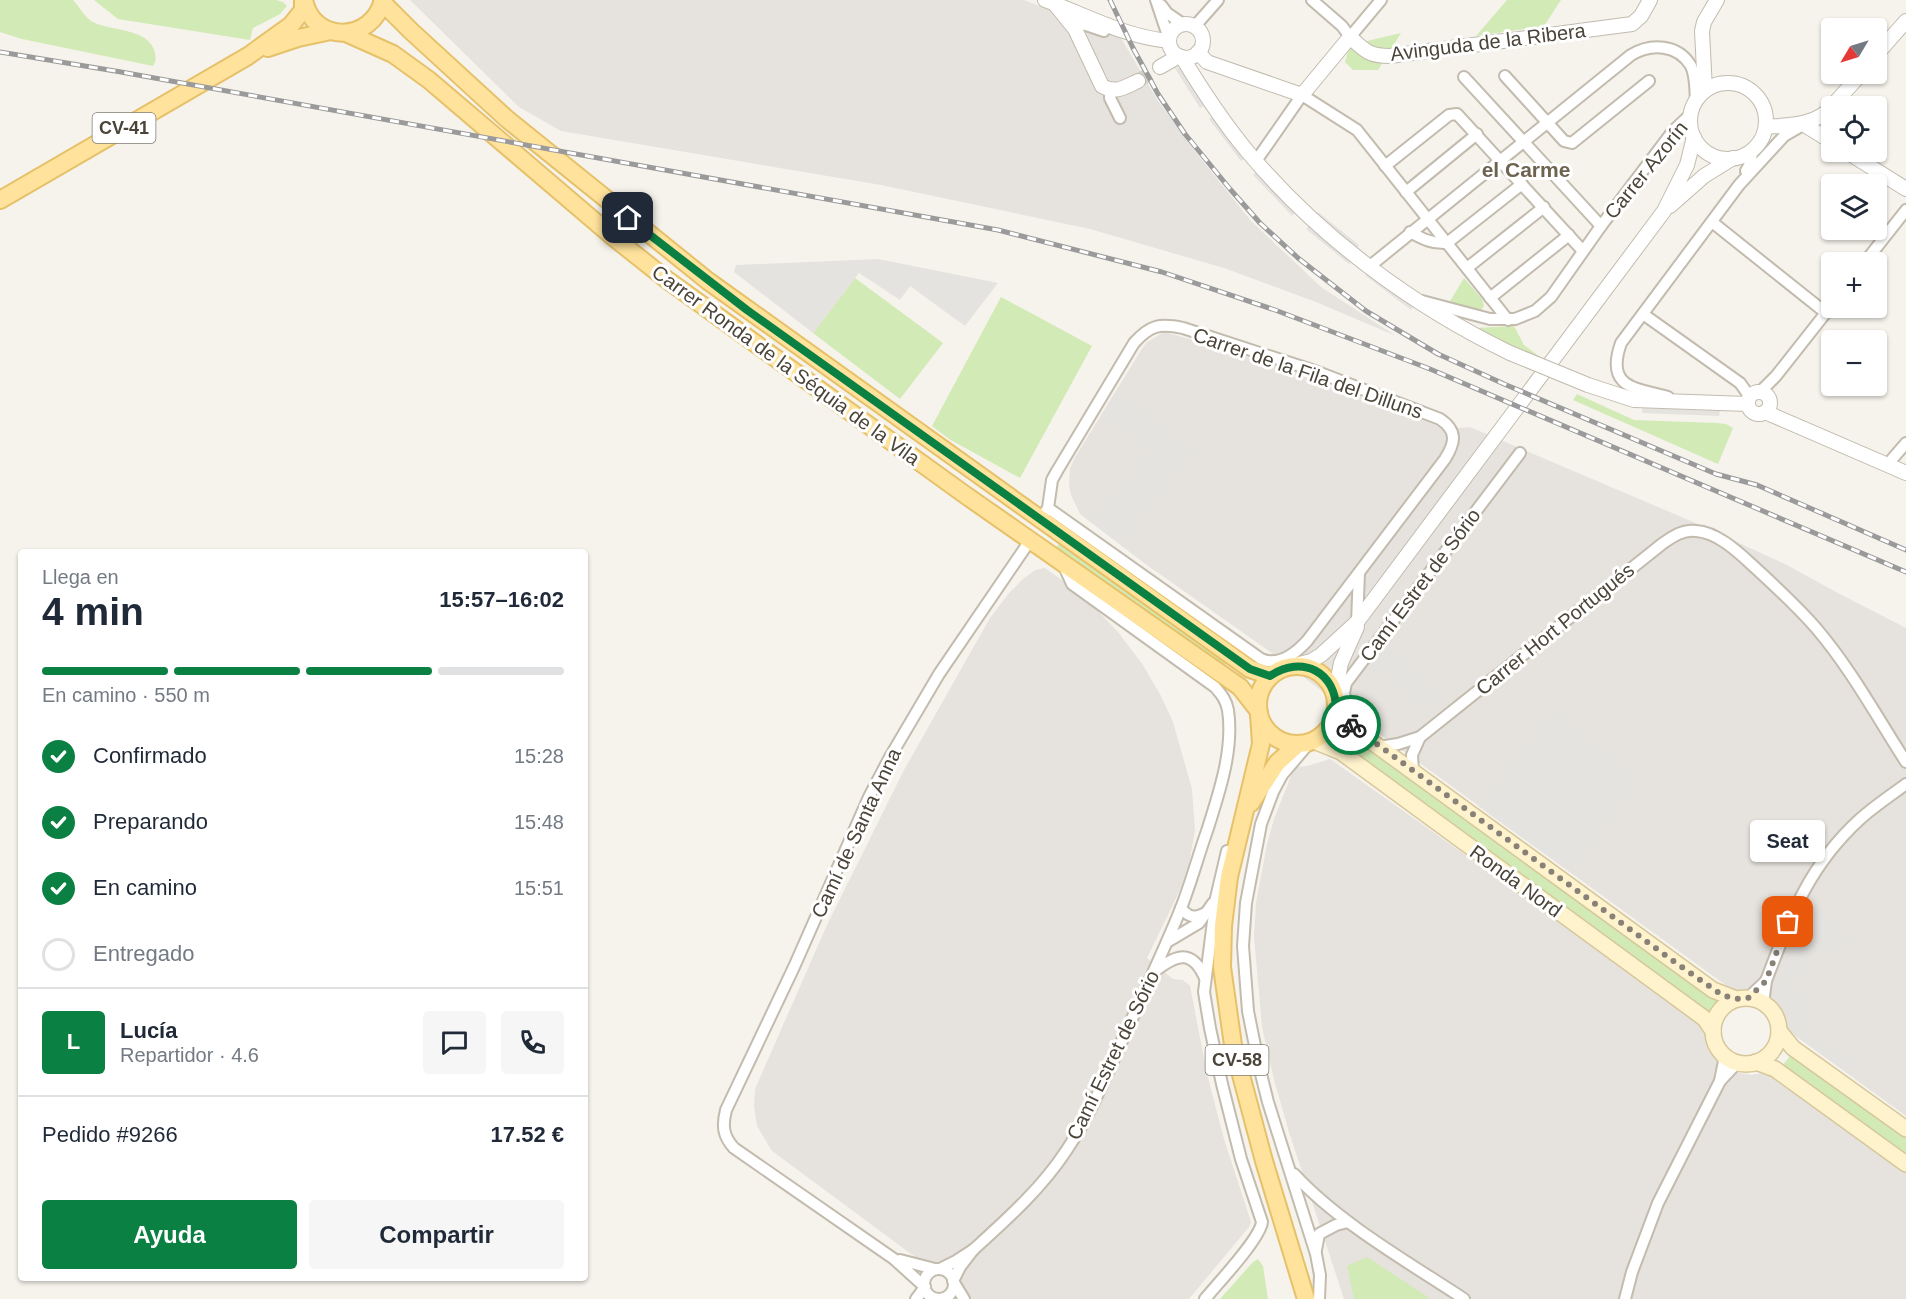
<!DOCTYPE html>
<html lang="es">
<meta charset="utf-8">
<style>
body{margin:0;font-family:Helvetica,sans-serif;background:#f6f6f7;color:#1f2937;height:100vh;display:flex;flex-direction:column;font-size:22px;white-space:nowrap}
*{box-sizing:border-box;margin:0}
p{font-size:20px;color:#747a83}
.icon{flex:none;width:33px;height:33px;fill:none;stroke:currentColor;stroke-width:2;stroke-linecap:round;stroke-linejoin:round}
.map{position:relative;flex:1;overflow:hidden}
.side{position:absolute;left:18px;top:549px;width:570px;height:732px;display:flex;flex-direction:column;background:#fff;border-radius:6px;box-shadow:0 2px 4px #0004}
.side>*{flex:none}
.needle{width:39px;rotate:232deg}
.tools{position:absolute;left:1821px;top:18px;display:grid;gap:12px}
.tools a{display:grid;place-items:center;width:66px;height:66px;border-radius:6px;background:#fff;box-shadow:0 2px 4px #0004;font-size:30px}
.pin{position:absolute;display:grid;place-items:center;width:51px;height:51px;color:#fff;margin:-26px;border-radius:12px;box-shadow:0 3px 9px #0006}
.courier{position:absolute;display:grid;place-items:center;width:60px;height:60px;margin:-30px;border:4px solid #0b8043;border-radius:50%;background:#fff;color:#222;box-shadow:0 2px 8px #0007}
.bubble{position:absolute;height:42px;border-radius:6px;background:#fff;box-shadow:0 2px 4px #0004;font-size:20px;font-weight:600;line-height:42px;text-align:center}
.headline em{font-style:normal;font-weight:600}
.headline div{display:flex;flex-direction:column-reverse}
.headline{display:flex;align-items:center;justify-content:space-between;height:102px;padding:0 24px}
h1{font-size:39px;font-weight:600;line-height:45px}
.bar{display:grid;grid-template-columns:repeat(4,1fr);gap:9px 6px;align-content:center;height:72px;padding:0 24px}
.bar i{height:8px;border-radius:4px;background:#e0e1e3}
.bar .on{background:#0b8043}
.bar p{grid-column:span 4}
.line{display:flex;align-items:center;gap:15px;padding:0 24px;border-top:2px solid #e0e1e3}
.line div{flex:1}
.round{display:grid;place-items:center;flex:none;width:63px;height:63px;border-radius:6px;background:#f6f6f7}
ol{padding:0 24px;list-style:none}
li{display:flex;align-items:center;gap:18px;height:66px}
li p{margin-inline-start:auto}
li .icon{padding:6px;border-radius:50%;background:#0b8043;color:#fff;stroke-width:4}
li:last-child{color:#747a83}
li i{width:33px;height:33px;border:3px solid #e0e1e3;border-radius:50%}
.button{display:flex;gap:12px;margin-top:auto;padding:12px 24px}
.button a{flex:1;height:69px;border-radius:6px;background:#0b8043;color:#fff;font-size:24px;font-weight:600;line-height:69px;text-align:center}
.button a+a{background:#f6f6f7;color:#1f2937}
.map>svg:first-child{display:block}
</style>
<div class="map">
<svg width="1906" height="1299" viewBox="0 0 1906 1299">
<rect width="100%" height="100%" fill="#f6f3ec"/>
<g fill="#e6e2dd">
<polygon points="410,0 1024,0 1121,38 1158,101 1198,155 1251,221 1321,287 1396,336 1316,302 1224,268 1090,229 881,185 561,131 519,107"/>
<polygon points="1164,332 1204,343 1319,380 1446,429 1470,427 1691,521 1787,565 1836,592 1906,628 1906,1116 1355,716 1269,651 1144,563 1080,514 1071,495 1069,485 1070,469 1074,459 1140,352 1146,343"/>
<polygon points="1045,568 1066,583 1096,609 1118,632 1143,665 1161,696 1173,722 1192,789 1195,830 1189,864 1179,892 1147,958 1173,979 1183,980 1190,986 1207,1074 1224,1139 1251,1222 1249,1227 1189,1299 972,1299 772,1151 757,1126 754,1106 755,1089 827,925 904,770 990,618 1009,593 1023,579 1035,570"/>
<polygon points="1330,759 1706,1025 1708,1043 1713,1055 1727,1067 1739,1073 1752,1075 1768,1072 1906,1171 1906,1299 1344,1299 1289,1132 1274,1080 1262,1027 1254,937 1256,903 1267,844 1274,819 1291,776 1295,767 1307,766"/>
</g>
<g fill="#d2eab5">
<path d="M 0,0 L 73,0 C 80,7 85,19 95,23 C 114,31 150,29 155,53 C 156,59 156,61 153,66 L 22,39 L 0,32 Z"/>
<polygon points="94,0 276,0 283,2 287,6 280,14 253,28 250,40 118,19"/>
<polygon points="1507,0 1561,0 1544,26 1476,36"/>
<polygon points="1401,33 1378,70 1353,70 1345,62 1350,45"/>
<polygon points="855,278 943,343 900,399 813,333"/>
<polygon points="1464,278 1482,299 1484,306 1481,310 1476,311 1449,303"/>
<polygon points="1001,297 1092,346 1020,478 949,439 932,426"/>
<polygon points="1514,326 1524,345 1540,357 1539,359 1495,339 1476,328"/>
<polygon points="1577,394 1634,420 1717,423 1726,424 1733,428 1718,464 1573,400"/>
<polygon points="1061,541 1228,660 1222,668 1055,549"/>
<polygon points="1344,729 1720,999 1708,1013 1334,742"/>
<polygon points="1792,1054 1906,1136 1906,1158 1780,1068"/>
<polygon points="1367,1257 1431,1299 1354,1299 1347,1266"/>
<polygon points="1258,1259 1263,1266 1268,1299 1220,1299 1253,1262"/>
</g>
<g fill="#e5e3e0">
<polygon points="1174,67 1180,68 1204,106 1200,108"/>
<polygon points="1212,117 1244,159 1241,161 1209,119"/>
<polygon points="1256,172 1295,213 1292,216 1253,175"/>
<polygon points="1318,212 1359,245 1356,249 1315,215"/>
<polygon points="1309,226 1352,261 1349,264 1306,229"/>
<polygon points="878,259 998,283 965,326 910,286 900,300 859,273 813,333 734,272 736,265"/>
<polygon points="1368,273 1413,307 1411,310 1366,276"/>
<polygon points="1118,388 1199,451 1123,545 1088,520 1146,450 1100,417"/>
<polygon points="1642,408 1720,411 1719,416 1642,413"/>
<polygon points="1388,638 1448,696 1426,717 1368,665"/>
<polygon points="1549,705 1552,705 1642,779 1574,875 1478,806"/>
<polygon points="1812,904 1855,937 1838,957 1825,947 1802,978 1801,988 1805,994 1812,1001 1804,1012 1811,1017 1803,1029 1835,1053 1841,1046 1860,1060 1849,1074 1794,1035 1789,1014 1774,997 1802,923"/>
</g>
<g fill="none" stroke-linecap="round" stroke-linejoin="round">
<polyline stroke="#d4d0c8" stroke-width="14" stroke-dasharray="14 7" stroke-linecap="butt" points="1138,81 1160,67"/>
<defs>
<g id="minor">
<polyline points="1156,0 1169,39"/>
<polyline points="1312,0 1342,26 1350,37 1381,0"/>
<polyline points="1161,5 1167,13 1183,24"/>
<polyline points="1195,26 1218,0"/>
<polyline points="1075,29 1083,24 1104,31"/>
<polyline points="1505,76 1564,141 1572,143 1649,81"/>
<polyline points="1464,77 1601,226"/>
<polyline points="1110,90 1110,98 1120,118"/>
<polyline points="1256,161 1302,95 1357,130 1508,320"/>
<polyline points="1385,166 1449,115 1457,114 1583,251"/>
<polyline points="1746,171 1751,162 1752,150"/>
<polyline points="1406,192 1477,134"/>
<polyline points="1712,222 1826,313"/>
<path d="M 1410,232 C 1423,239 1432,244 1447,243"/>
<polyline points="1447,243 1522,184"/>
<polyline points="1865,262 1906,210"/>
<path d="M 1370,266 L 1631,55 C 1651,43 1678,44 1691,66 C 1696,76 1695,89 1696,100"/>
<polyline points="1467,268 1544,207"/>
<polyline points="1490,298 1569,235"/>
<polyline points="1422,301 1490,319 1515,319 1535,311 1551,297 1601,226 1673,131 1690,115"/>
<polyline points="1643,314 1740,383 1750,397"/>
<polyline points="1760,392 1776,376 1832,305"/>
<path d="M 1668,397 C 1635,388 1605,388 1621,343 L 1739,185 L 1784,136 L 1803,125"/>
<polyline points="1887,465 1906,443"/>
<path d="M 1040,520 L 1048,508 L 1052,480 L 1057,471 L 1134,343 C 1150,325 1160,323 1183,328 L 1315,371 L 1440,419 C 1458,431 1455,443 1445,459 L 1307,641 C 1295,654 1279,667 1261,659 L 1048,508"/>
<polyline points="1357,622 1359,573"/>
<polyline points="1350,724 1344,693 1346,683 1520,453"/>
<path d="M 1420,737 L 1662,544 C 1672,537 1683,529 1696,531 C 1716,532 1736,550 1750,563 C 1773,584 1796,605 1816,628 C 1851,669 1877,717 1906,762"/>
<polyline points="1310,742 1282,775 1273,792 1261,824 1246,903 1243,946 1248,1011 1259,1066 1268,1102 1316,1254 1320,1275 1319,1299"/>
<polyline points="1379,747 1398,744 1420,737 1412,755 1413,772"/>
<path d="M 1181,908 C 1189,918 1196,919 1207,912"/>
<polyline points="1167,942 1199,923 1213,903"/>
<path d="M 1155,971 C 1177,954 1192,949 1205,978"/>
<path d="M 1766,981 C 1790,918 1807,868 1859,820 C 1873,807 1890,796 1906,784"/>
<polyline points="1748,998 1766,981 1763,1003"/>
<polyline points="1725,1056 1720,1081 1737,1063"/>
<path d="M 1294,1174 C 1339,1223 1408,1262 1464,1299"/>
<path d="M 973,1250 C 1007,1219 1041,1189 1066,1151 C 1093,1111 1111,1064 1131,1021 C 1148,983 1166,946 1181,908 C 1191,883 1198,856 1207,831 C 1219,793 1234,750 1228,710 C 1226,700 1222,695 1215,687 L 1072,584 L 1063,564"/>
<polyline points="1316,1250 1319,1234 1336,1225 1348,1222"/>
<polyline points="900,1260 935,1269"/>
<polyline points="940,1269 956,1261 973,1250 960,1267 953,1281 964,1299"/>
<circle cx="939" cy="1284" r="15"/>
<path d="M 916,1299 L 925,1287 L 894,1259 L 734,1148 C 723,1136 722,1126 726,1110 L 794,967 L 869,797 L 890,757 L 939,674 L 1031,539"/>
<path d="M 1205,1299 C 1218,1283 1260,1239 1262,1222 L 1241,1159 L 1222,1084 L 1210,1028 L 1204,992 L 1216,898 L 1227,851"/>
<polyline points="1625,1299 1632,1272 1658,1203 1720,1081"/>
</g>
<g id="tertiary">
<path d="M 1045,0 C 1085,15 1125,37 1169,41"/>
<path d="M 1054,3 L 1075,29 L 1102,86 C 1116,94 1125,87 1138,81"/>
<circle cx="1186" cy="41" r="17"/>
<path d="M 1198,52 L 1207,62 L 1302,95 L 1350,37 C 1365,51 1369,56 1390,56 L 1632,24 L 1641,16 L 1650,0"/>
<polyline points="1876,55 1906,21"/>
<path d="M 1182,57 C 1202,90 1223,122 1247,151 C 1318,236 1411,305 1510,353"/>
<polyline points="1160,67 1179,56"/>
<circle cx="1728" cy="121" r="38"/>
<polyline points="1705,90 1702,31 1704,22 1717,0"/>
<polyline points="1832,106 1861,74"/>
<polyline points="1803,124 1832,142"/>
<path d="M 1766,127 C 1790,125 1814,126 1832,107"/>
<polyline points="1847,152 1906,189"/>
<polyline points="1670,206 1704,176 1733,158"/>
<polyline points="1588,385 1634,400 1748,404"/>
<circle cx="1759" cy="403" r="11"/>
<polyline points="1765,412 1906,473"/>
<polyline points="1296,665 1311,661 1321,655 1357,622 1664,211 1687,165 1694,137"/>
<polyline points="1335,693 1341,663 1357,627"/>
</g>
<g id="secondary">
<polyline points="1336,711 1357,731 1713,990 1736,999"/>
<polyline points="1314,741 1341,752 1697,1013 1705,1019 1713,1031"/>
<circle cx="1746" cy="1031" r="33"/>
<polyline points="1779,1031 1793,1048 1906,1129"/>
<polyline points="1756,1062 1775,1069 1906,1164"/>
</g>
<g id="primary">
<path d="M 304,0 C 313,44 372,43 383,0"/>
<polyline points="382,2 411,31 507,119 708,281 1250,669 1270,676"/>
<polyline points="346,33 393,54 429,80 612,236 666,279 964,494 1240,687 1258,710"/>
<polyline points="268,48 298,38 331,31"/>
<polyline points="0,200 248,56 291,25 303,10 303,0"/>
<circle cx="1297" cy="705" r="39"/>
<polyline points="1259,713 1261,744 1229,877 1223,926 1222,967 1233,1045 1264,1161 1306,1299"/>
<polyline points="1251,803 1277,763 1298,744"/>
</g>
</defs>
<use href="#minor" stroke="#c2bbae" stroke-width="14"/>
<use href="#tertiary" stroke="#c2bbae" stroke-width="16"/>
<use href="#secondary" stroke="#d6c79b" stroke-width="18"/>
<use href="#primary" stroke="#e6c16a" stroke-width="20"/>
<use href="#minor" stroke="#fff" stroke-width="10"/>
<use href="#tertiary" stroke="#fff" stroke-width="14"/>
<use href="#secondary" stroke="#fff3cd" stroke-width="15"/>
<use href="#primary" stroke="#ffe39c" stroke-width="16"/>
<defs>
<g id="rail">
<polyline points="1110,0 1133,48 1158,94 1185,134 1230,189 1260,223 1298,258 1366,311 1438,354 1504,384 1716,474 1757,485 1906,550"/>
<polyline points="0,52 121,72 998,230 1162,272 1275,310 1430,369 1906,572"/>
</g>
</defs>
<use href="#rail" stroke="#9a9a9a" stroke-width="5"/>
<use href="#rail" stroke="#fff" stroke-width="3" stroke-dasharray="9" stroke-linecap="butt"/>
<defs>
<polyline id="tertiary-bridge" points="1510,353 1588,385"/>
</defs>
<use href="#tertiary-bridge" stroke="#c2bbae" stroke-width="16" stroke-linecap="butt"/>
<use href="#tertiary-bridge" stroke="#fff" stroke-width="14"/>
</g>
<g fill="none" stroke-linecap="round" stroke-linejoin="round">
<polyline stroke="#878178" stroke-width="6" stroke-dasharray="0 10.8" points="1351,725 1676,963 1722,995 1736,999 1748,998 1766,981 1788,922"/>
<path stroke="#0b8043" stroke-width="8" d="M 628,218 L 747,310 L 1250,669 L 1270,676 C 1302,654 1337,672 1336,711 L 1351,725"/>
</g>
<g text-anchor="middle" dominant-baseline="central" stroke-width="6" stroke-linejoin="round" paint-order="stroke">
<g fill="#fff" stroke="#817c74" stroke-width="1.5">
<rect x="92.5" y="113" width="63" height="30" rx="4.5"/>
<rect x="1205.5" y="1045" width="63" height="30" rx="4.5"/>
</g>
<g font-size="18" font-weight="bold" fill="#4b4439">
<text x="124" y="128">CV-41</text>
<text x="1237" y="1060">CV-58</text>
</g>
<g font-size="20" fill="#4b4439" stroke="#fff">
<text transform="translate(1488 42) rotate(-7)">Avinguda de la Ribera</text>
<text transform="translate(1646 170) rotate(-51)">Carrer Azorín</text>
<text transform="translate(786 365) rotate(36)">Carrer Ronda de la Séquia de la Vila</text>
<text transform="translate(1308 373) rotate(19)">Carrer de la Fila del Dilluns</text>
<text transform="translate(1420 585) rotate(-53)">Camí Estret de Sório</text>
<text transform="translate(1555 629) rotate(-39)">Carrer Hort Portugués</text>
<text transform="translate(856 833) rotate(-65)">Camí de Santa Anna</text>
<text transform="translate(1516 881) rotate(36)">Ronda Nord</text>
<text transform="translate(1113 1055) rotate(-64)">Camí Estret de Sório</text>
</g>
<g font-size="21" font-weight="bold" fill="#6e6250" stroke="#fff">
<text x="1526" y="169">el Carme</text>
</g>
</g>
</svg>
<div class="tools">
<a><svg class="needle" viewBox="-14 -14 28 28"><path d="M0-13l5 13h-10z" fill="#e53935"/><path d="M0 13l5-13h-10z" fill="#747a83"/></svg></a>
<a><svg class="icon" aria-label="locate" viewBox="0 0 24 24"><circle cx="12" cy="12" r="6"/><path d="M12 2v4M12 18v4M2 12h4M18 12h4"/></svg></a>
<a><svg class="icon" aria-label="layers" viewBox="0 0 24 24"><path d="M12 4l9 5-9 5-9-5zM3 14l9 5 9-5"/></svg></a>
<a>+</a>
<a>−</a>
</div>
<div class="pin" style="left:1788px;top:922px;background:#ea580c"><svg class="icon" aria-label="bag" viewBox="0 0 24 24"><path d="M5 8h14l-1 12H6zM9 8a3 3 0 0 1 6 0"/></svg></div>
<div class="pin" style="left:628px;top:218px;background:#1f2937"><svg class="icon" aria-label="home" viewBox="0 0 24 24"><path d="M3 11l9-7 9 7M6 9v11h12V9"/></svg></div>
<div class="courier" style="left:1351px;top:725px"><svg class="icon" aria-label="bike" viewBox="0 0 24 24"><circle cx="6" cy="16" r="4"/><circle cx="18" cy="16" r="4"/><path d="M6 16l4-8h5l3 8M10 8l3 8H6M13 5h3"/></svg></div>
<div class="bubble" style="left:1750px;top:820px;width:75px">Seat</div>
<section class="side">
<div class="headline"><div><h1>4 min</h1><p>Llega en</p></div><em>15:57–16:02</em></div>
<div class="bar"><i class="on"></i><i class="on"></i><i class="on"></i><i></i><p>En camino · 550 m</p></div>
<ol>
<li><svg class="icon" aria-label="check" viewBox="0 0 24 24"><path d="M5 12l5 5 9-10"/></svg>Confirmado<p>15:28</p></li>
<li><svg class="icon" aria-label="check" viewBox="0 0 24 24"><path d="M5 12l5 5 9-10"/></svg>Preparando<p>15:48</p></li>
<li><svg class="icon" aria-label="check" viewBox="0 0 24 24"><path d="M5 12l5 5 9-10"/></svg>En camino<p>15:51</p></li>
<li><i></i>Entregado</li>
</ol>
<div class="line" style="height:108px"><b class="round" style="background:#0b8043;color:#fff">L</b><div><b>Lucía</b><p>Repartidor · 4.6</p></div><a class="round"><svg class="icon" aria-label="chat" viewBox="0 0 24 24"><path d="M4 5h16v11H9l-5 4z"/></svg></a><a class="round"><svg class="icon" aria-label="phone" viewBox="0 0 24 24"><path d="M5 4h4l2 5-3 2q2 4 5 5l2-3 5 2v4C11 20 4 13 5 4z"/></svg></a></div>
<div class="line" style="height:78px"><div>Pedido #9266</div><b>17.52 €</b></div>
<div class="button"><a>Ayuda</a><a>Compartir</a></div>
</section>
</div>
